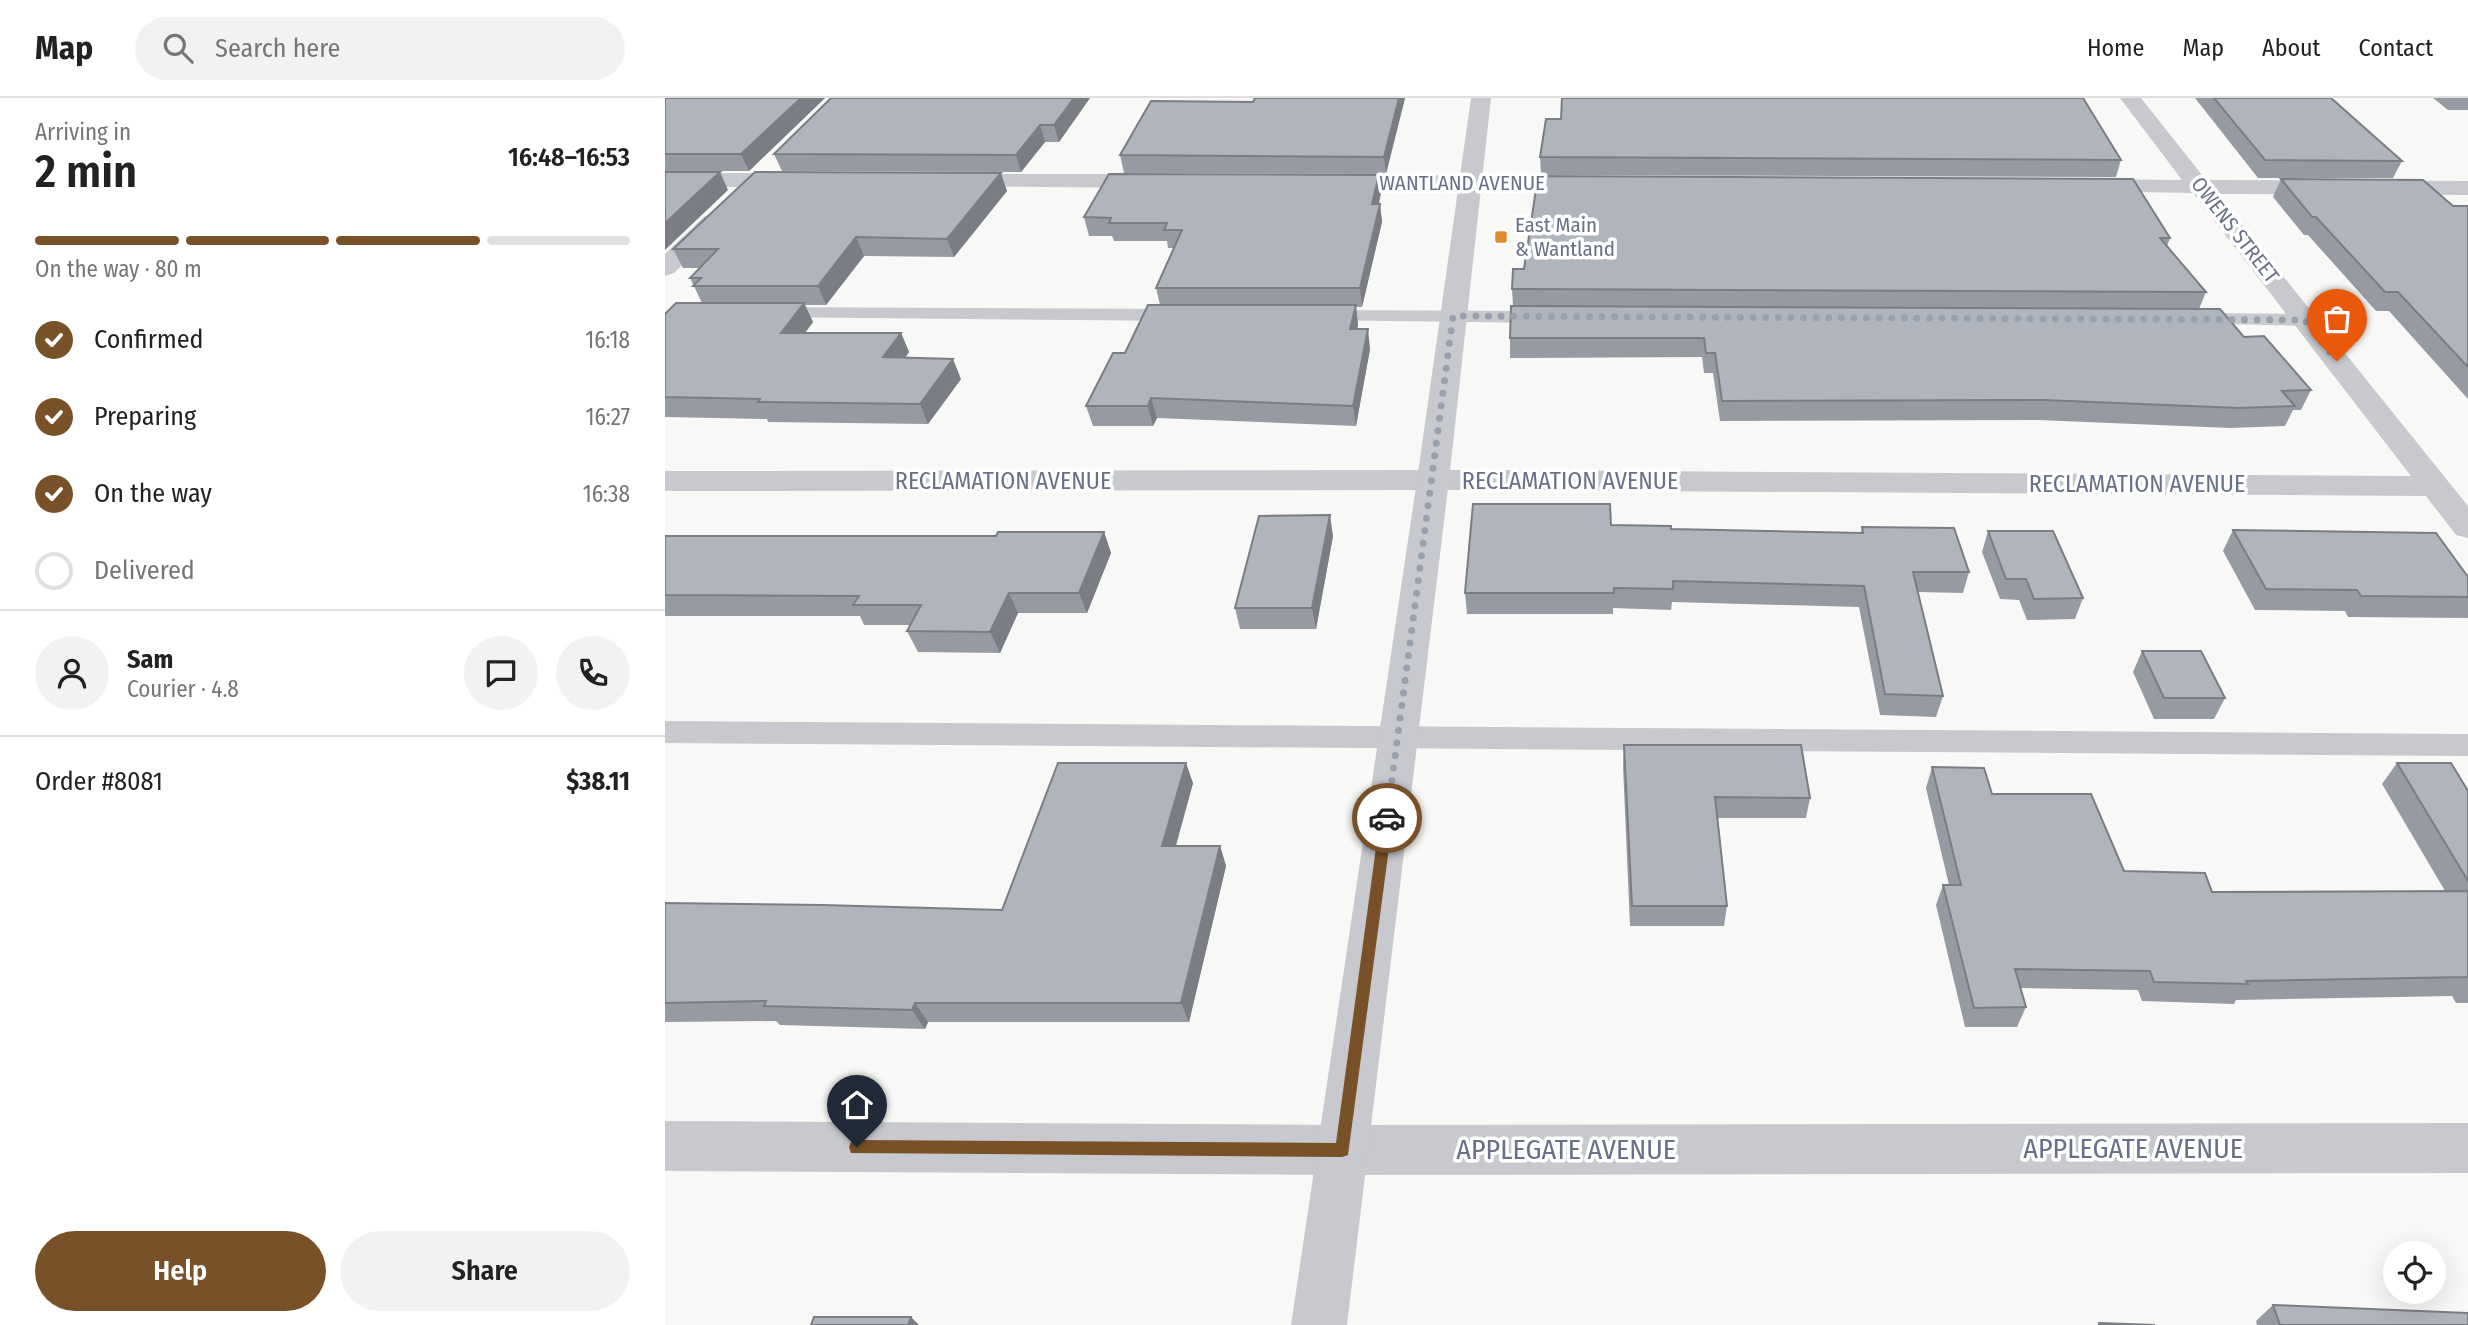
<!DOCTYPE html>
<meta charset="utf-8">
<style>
body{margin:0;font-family:"Fira Sans Condensed",sans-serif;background:#f2f2f2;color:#222;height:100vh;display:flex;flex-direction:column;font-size:26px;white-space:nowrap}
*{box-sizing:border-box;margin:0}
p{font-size:23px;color:#767676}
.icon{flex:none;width:38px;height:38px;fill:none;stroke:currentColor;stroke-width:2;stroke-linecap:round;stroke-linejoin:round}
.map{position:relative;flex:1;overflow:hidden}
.side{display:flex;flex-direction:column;background:#fff;width:665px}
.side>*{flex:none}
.buttons{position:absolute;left:1718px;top:1143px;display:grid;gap:14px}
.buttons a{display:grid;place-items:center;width:63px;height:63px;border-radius:50%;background:#fff;box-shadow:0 7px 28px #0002;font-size:35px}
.pin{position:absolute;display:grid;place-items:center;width:60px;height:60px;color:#fff;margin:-72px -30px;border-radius:50% 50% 50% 0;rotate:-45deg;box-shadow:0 0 7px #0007}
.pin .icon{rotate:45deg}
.courier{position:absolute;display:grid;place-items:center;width:70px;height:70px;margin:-35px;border:5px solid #785128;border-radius:50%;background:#fff;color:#222;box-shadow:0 2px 9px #0007}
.head em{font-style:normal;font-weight:600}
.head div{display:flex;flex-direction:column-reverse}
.head{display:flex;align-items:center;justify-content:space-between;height:119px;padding:0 35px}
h1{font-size:46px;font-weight:600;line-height:52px}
.bar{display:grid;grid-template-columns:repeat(4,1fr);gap:10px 7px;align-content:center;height:84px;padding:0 35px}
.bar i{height:9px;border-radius:5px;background:#e0e0e0}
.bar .active{background:#785128}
.bar p{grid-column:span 4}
.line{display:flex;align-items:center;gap:18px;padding:0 35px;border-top:2px solid #e0e0e0}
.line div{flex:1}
.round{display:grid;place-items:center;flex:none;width:74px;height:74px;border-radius:37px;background:#f2f2f2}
ol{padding:0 35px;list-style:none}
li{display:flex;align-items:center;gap:21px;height:77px}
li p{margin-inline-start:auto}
li .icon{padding:7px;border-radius:50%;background:#785128;color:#fff;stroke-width:4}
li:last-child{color:#767676}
li i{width:38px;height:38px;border:4px solid #e0e0e0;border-radius:50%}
.action{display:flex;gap:14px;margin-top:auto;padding:14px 35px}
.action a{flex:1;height:80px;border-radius:42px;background:#785128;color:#fff;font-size:28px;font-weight:600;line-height:80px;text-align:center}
.action a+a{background:#f2f2f2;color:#222}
header{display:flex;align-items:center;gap:42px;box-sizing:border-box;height:98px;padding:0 35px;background:#fff;border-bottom:2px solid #e0e0e0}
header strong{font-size:33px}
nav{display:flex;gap:38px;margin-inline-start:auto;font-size:24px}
.search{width:490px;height:63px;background:#f2f2f2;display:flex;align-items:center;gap:18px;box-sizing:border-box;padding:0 24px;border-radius:38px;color:#767676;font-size:26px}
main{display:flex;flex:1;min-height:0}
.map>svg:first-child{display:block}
</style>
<header>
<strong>Map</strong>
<div class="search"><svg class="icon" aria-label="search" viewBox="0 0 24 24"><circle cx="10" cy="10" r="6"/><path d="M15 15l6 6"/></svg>Search here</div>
<nav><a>Home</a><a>Map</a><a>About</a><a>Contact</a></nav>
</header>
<main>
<section class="side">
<div class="head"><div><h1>2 min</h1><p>Arriving in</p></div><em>16:48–16:53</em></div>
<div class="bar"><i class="active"></i><i class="active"></i><i class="active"></i><i></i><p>On the way · 80 m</p></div>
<ol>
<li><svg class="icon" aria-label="check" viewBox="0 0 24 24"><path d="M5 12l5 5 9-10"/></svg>Confirmed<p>16:18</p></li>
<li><svg class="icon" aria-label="check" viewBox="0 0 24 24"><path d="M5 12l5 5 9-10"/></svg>Preparing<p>16:27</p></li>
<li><svg class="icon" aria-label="check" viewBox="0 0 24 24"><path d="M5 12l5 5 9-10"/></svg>On the way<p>16:38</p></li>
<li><i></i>Delivered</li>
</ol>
<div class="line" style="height:126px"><a class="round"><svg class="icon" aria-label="person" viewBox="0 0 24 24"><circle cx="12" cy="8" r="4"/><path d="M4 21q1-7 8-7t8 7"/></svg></a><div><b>Sam</b><p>Courier · 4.8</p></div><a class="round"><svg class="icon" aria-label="chat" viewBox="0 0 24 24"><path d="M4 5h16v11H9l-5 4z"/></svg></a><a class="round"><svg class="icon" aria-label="phone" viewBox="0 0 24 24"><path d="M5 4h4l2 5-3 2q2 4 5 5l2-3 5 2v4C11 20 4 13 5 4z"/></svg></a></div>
<div class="line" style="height:91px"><div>Order #8081</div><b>$38.11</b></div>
<div class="action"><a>Help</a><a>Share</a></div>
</section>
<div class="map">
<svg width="1803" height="1227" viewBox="0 0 1803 1227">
<rect width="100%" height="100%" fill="#f8f9f7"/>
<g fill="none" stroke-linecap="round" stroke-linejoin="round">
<g fill="#c7c9ce" fill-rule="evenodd">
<polygon points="104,209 516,211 523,213 526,217 523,221 516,223 97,219 94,215 97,211"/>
<polygon points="654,212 887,213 894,215 897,219 894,223 887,225 647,222 644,218 647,214"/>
<polygon points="1525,215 1640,216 1647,218 1650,222 1647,226 1640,228 1518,225 1515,221 1518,217"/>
<polygon points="0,623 1803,636 1803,658 0,645"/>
</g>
<g fill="#c7c9ce" fill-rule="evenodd">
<polygon points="1455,0 1476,0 1541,82 1803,83 1803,97 1552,96 1803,408 1803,440 1791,437 1761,398 819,392 0,393 0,373 819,372 1746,378 1528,95 1412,93 1408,88 1412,83 1420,81 1517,82"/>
<polygon points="0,75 135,75 143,77 146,82 143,87 135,89 0,89"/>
<polygon points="286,76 492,76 500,78 503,83 500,88 492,90 278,88 275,83 278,78"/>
<polygon points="664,77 922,78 930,80 933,85 930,90 922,92 656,89 653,84 656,79"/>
<polygon points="49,116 58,118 61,123 58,128 9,175 0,178 0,156 40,118"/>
<polygon points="0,1023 677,1027 1803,1025 1803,1075 677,1077 0,1073"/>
</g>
<polygon fill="#c7c9ce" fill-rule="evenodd" points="806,0 826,0 784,382 682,1227 626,1227 752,382"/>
</g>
<g fill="#969ba3">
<polygon points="0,0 160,0 84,73 0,73"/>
<polygon points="425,0 394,44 380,44 356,74 117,73 109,56"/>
<polygon points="740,0 721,76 459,75 455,57 588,4"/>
<polygon points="1530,0 1666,0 1737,63 1728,80 1593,80"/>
<polygon points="1768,0 1803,0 1803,12 1783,12"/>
<polygon points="875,59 1456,62 1451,79 876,77"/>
<polygon points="714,77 716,95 714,106 715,106 717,124 697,209 691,209 693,227 692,231 705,251 691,328 492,320 488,328 428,328 421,308 495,207 491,190 509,150 503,150 502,143 449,143 447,138 424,138 419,119"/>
<polygon points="1616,81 1788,108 1803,108 1803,301 1724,213 1711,213 1643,137 1639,137 1608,99"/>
<polygon points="342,93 289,159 199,158 161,207 140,207 148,224 140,235 236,235 244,254 240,260 296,281 263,326 103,324 102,321 0,319 0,216 37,205 25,180 35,170 18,170 8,151"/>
<polygon points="1505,140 1502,148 1541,194 1534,211 1579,239 1646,292 1636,312 1628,312 1620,328 1565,330 1373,322 1055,323 1048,275 1039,275 1037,259 845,260 845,240 848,208 847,191 859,171"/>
<polygon points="946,427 1006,431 1196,435 1197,429 1304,474 1298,495 1253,494 1278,598 1271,619 1215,617 1194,509 1007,504 1006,512 948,510 948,516 802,516 800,495"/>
<polygon points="1568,432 1803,479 1803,520 1683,519 1680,513 1590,512 1558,453"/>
<polygon points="1323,433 1418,500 1410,521 1362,522 1354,502 1335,501 1317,454"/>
<polygon points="439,434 446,455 422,515 353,515 335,555 253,554 242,533 246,527 199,527 195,518 0,518 0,438 331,438"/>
<polygon points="668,438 651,531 575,531 570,510"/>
<polygon points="1477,553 1560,600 1549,621 1489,621 1468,574"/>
<polygon points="959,647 1145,700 1141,720 1053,720 1062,808 1059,828 965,828 958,668"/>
<polygon points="1732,665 1803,693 1803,905 1791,905 1787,898 1571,902 1569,906 1477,903 1473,892 1356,890 1361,909 1352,929 1300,929 1271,807 1278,787 1284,787 1261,690 1267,669 1327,696 1459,773 1547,794 1780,793 1717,686"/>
<polygon points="528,685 511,748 555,748 561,768 524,924 263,924 260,931 115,927 111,923 0,924 0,805 337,812"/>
<polygon points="1608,1207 1803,1227 1592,1227 1591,1223"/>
</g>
<g fill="#7a7e84">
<polygon points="136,0 160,0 84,73 76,56"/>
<polygon points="409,0 425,0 394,44 389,27"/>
<polygon points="734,0 740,0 721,76 719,59"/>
<polygon points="375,27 380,44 356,74 351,57"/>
<polygon points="55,74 63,92 0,152 0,125"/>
<polygon points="336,75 342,93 289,159 282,141"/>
<polygon points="714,77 716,95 709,124 707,106"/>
<polygon points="715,106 717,124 697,209 695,190"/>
<polygon points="191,139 199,158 161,207 153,188"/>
<polygon points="139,205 148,224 125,255 116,235"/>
<polygon points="691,207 693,227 688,251 685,231"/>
<polygon points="703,231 705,251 691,328 688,308"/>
<polygon points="236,235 244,254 227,279 218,259"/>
<polygon points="288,261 296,281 263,326 255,306"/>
<polygon points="486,300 492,320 488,328 483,308"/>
<polygon points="665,417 668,438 651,531 647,510"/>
<polygon points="439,434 446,455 422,515 414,495"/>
<polygon points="344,495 353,515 335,555 325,534"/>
<polygon points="521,665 528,685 505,768 497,748"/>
<polygon points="555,748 561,768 524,924 516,905"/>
<polygon points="250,905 263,924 260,931 247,912"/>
<polygon points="246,1219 254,1227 243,1227"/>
</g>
<g fill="#afb4bd" stroke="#7a7e84" stroke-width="2">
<polygon points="0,0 136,0 76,56 0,56"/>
<polygon points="166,0 409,0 389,27 375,27 351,57 109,56"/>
<polygon points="590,0 734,0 719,59 455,57 486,3 588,4"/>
<polygon points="897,0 1418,0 1456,62 875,59 881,21 896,21"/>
<polygon points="1549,0 1666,0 1737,63 1600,62"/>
<polygon points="0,74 55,74 0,125"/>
<polygon points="90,74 336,75 282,141 191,139 153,188 28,188 36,180 25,180 53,151 8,151"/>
<polygon points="444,76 714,77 707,106 715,106 695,190 491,190 517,132 499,132 502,125 444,125 446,120 419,119"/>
<polygon points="873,78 1468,81 1505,140 1495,140 1541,194 847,191 848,171 859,171"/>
<polygon points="1616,81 1758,82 1788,108 1803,108 1803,269 1733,194 1720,194 1651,119 1647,119"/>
<polygon points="11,205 139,205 116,235 236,235 218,259 288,261 255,306 93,304 95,301 0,299 0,216"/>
<polygon points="483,207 691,207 685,231 703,231 688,308 486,300 483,308 421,308 448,255 460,255"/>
<polygon points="846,208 1555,211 1579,239 1599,238 1646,292 1617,293 1630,308 1574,310 1379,302 1057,303 1050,255 1041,255 1039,240 845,240"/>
<polygon points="808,406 945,406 946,427 1006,428 1006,431 1198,435 1197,429 1289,430 1304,474 1248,474 1278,598 1220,596 1199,488 1008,483 1008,491 949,490 949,495 800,495"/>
<polygon points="665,417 647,510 570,510 594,418"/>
<polygon points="1568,432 1771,435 1803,479 1803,499 1696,498 1692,492 1601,491"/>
<polygon points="1323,433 1388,433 1418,500 1369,501 1361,481 1341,481"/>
<polygon points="333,434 439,434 414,495 344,495 325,534 242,533 256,507 188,507 194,498 0,497 0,438 331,438"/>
<polygon points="1477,553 1536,553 1560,600 1499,600"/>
<polygon points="959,647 1136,647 1145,700 1050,699 1062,808 967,808"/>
<polygon points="393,665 521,665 497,748 555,748 516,905 250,905 247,912 99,908 101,903 0,905 0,805 158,807 337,812"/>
<polygon points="1732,665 1786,665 1803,693 1803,783"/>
<polygon points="1267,669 1319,670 1327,696 1426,696 1459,773 1540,775 1547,794 1803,793 1803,879 1581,883 1583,886 1489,884 1485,873 1350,871 1361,909 1309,910 1278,787 1296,787"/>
<polygon points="1608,1207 1803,1215 1803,1227 1615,1227"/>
<polygon points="149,1219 246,1219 243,1227 146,1227"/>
<polygon points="1434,1225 1490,1227 1434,1227"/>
</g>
<polygon fill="#785128" points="722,715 728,720 683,1057 677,1059 186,1055 184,1049 186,1044 192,1042 671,1045 715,720"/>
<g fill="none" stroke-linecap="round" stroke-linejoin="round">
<polyline stroke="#9aa1ae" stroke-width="7" stroke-dasharray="0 12.6" points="722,720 788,218 1640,222 1672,263"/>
</g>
<rect fill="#e18a2f" stroke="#fff" stroke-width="2.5" x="829" y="132" width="14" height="14" rx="3.5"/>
<g text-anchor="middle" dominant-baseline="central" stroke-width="7" stroke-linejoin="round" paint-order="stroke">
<g font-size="21" fill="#687187" stroke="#fff">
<text x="797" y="85">WANTLAND AVENUE</text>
<text transform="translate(1570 132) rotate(52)">OWENS STREET</text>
</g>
<g font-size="21" fill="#687187" stroke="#fff" text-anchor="start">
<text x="850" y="127">East Main<tspan x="850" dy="24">&amp; Wantland</tspan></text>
</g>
<g font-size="24" fill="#687187" stroke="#fff">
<text x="338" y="383">RECLAMATION AVENUE</text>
<text x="905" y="383">RECLAMATION AVENUE</text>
<text x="1472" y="386">RECLAMATION AVENUE</text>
</g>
<g font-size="28" fill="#687187" stroke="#fff">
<text x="1468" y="1050">APPLEGATE AVENUE</text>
<text x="901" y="1051">APPLEGATE AVENUE</text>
</g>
</g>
</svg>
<div class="buttons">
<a><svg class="icon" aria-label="locate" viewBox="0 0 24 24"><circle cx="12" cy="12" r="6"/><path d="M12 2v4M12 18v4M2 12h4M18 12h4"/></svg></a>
</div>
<div class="pin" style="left:1672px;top:263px;background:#ea580c"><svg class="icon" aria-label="bag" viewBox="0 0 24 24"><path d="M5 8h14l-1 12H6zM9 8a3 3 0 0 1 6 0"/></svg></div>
<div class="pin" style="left:192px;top:1049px;background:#1f2937"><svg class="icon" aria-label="home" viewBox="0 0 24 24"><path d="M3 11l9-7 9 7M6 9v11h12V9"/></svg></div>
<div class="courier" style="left:722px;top:720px"><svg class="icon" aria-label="car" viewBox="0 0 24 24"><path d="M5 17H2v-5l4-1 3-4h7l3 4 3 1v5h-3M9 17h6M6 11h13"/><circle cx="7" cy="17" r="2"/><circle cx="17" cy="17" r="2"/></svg></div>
</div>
</main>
